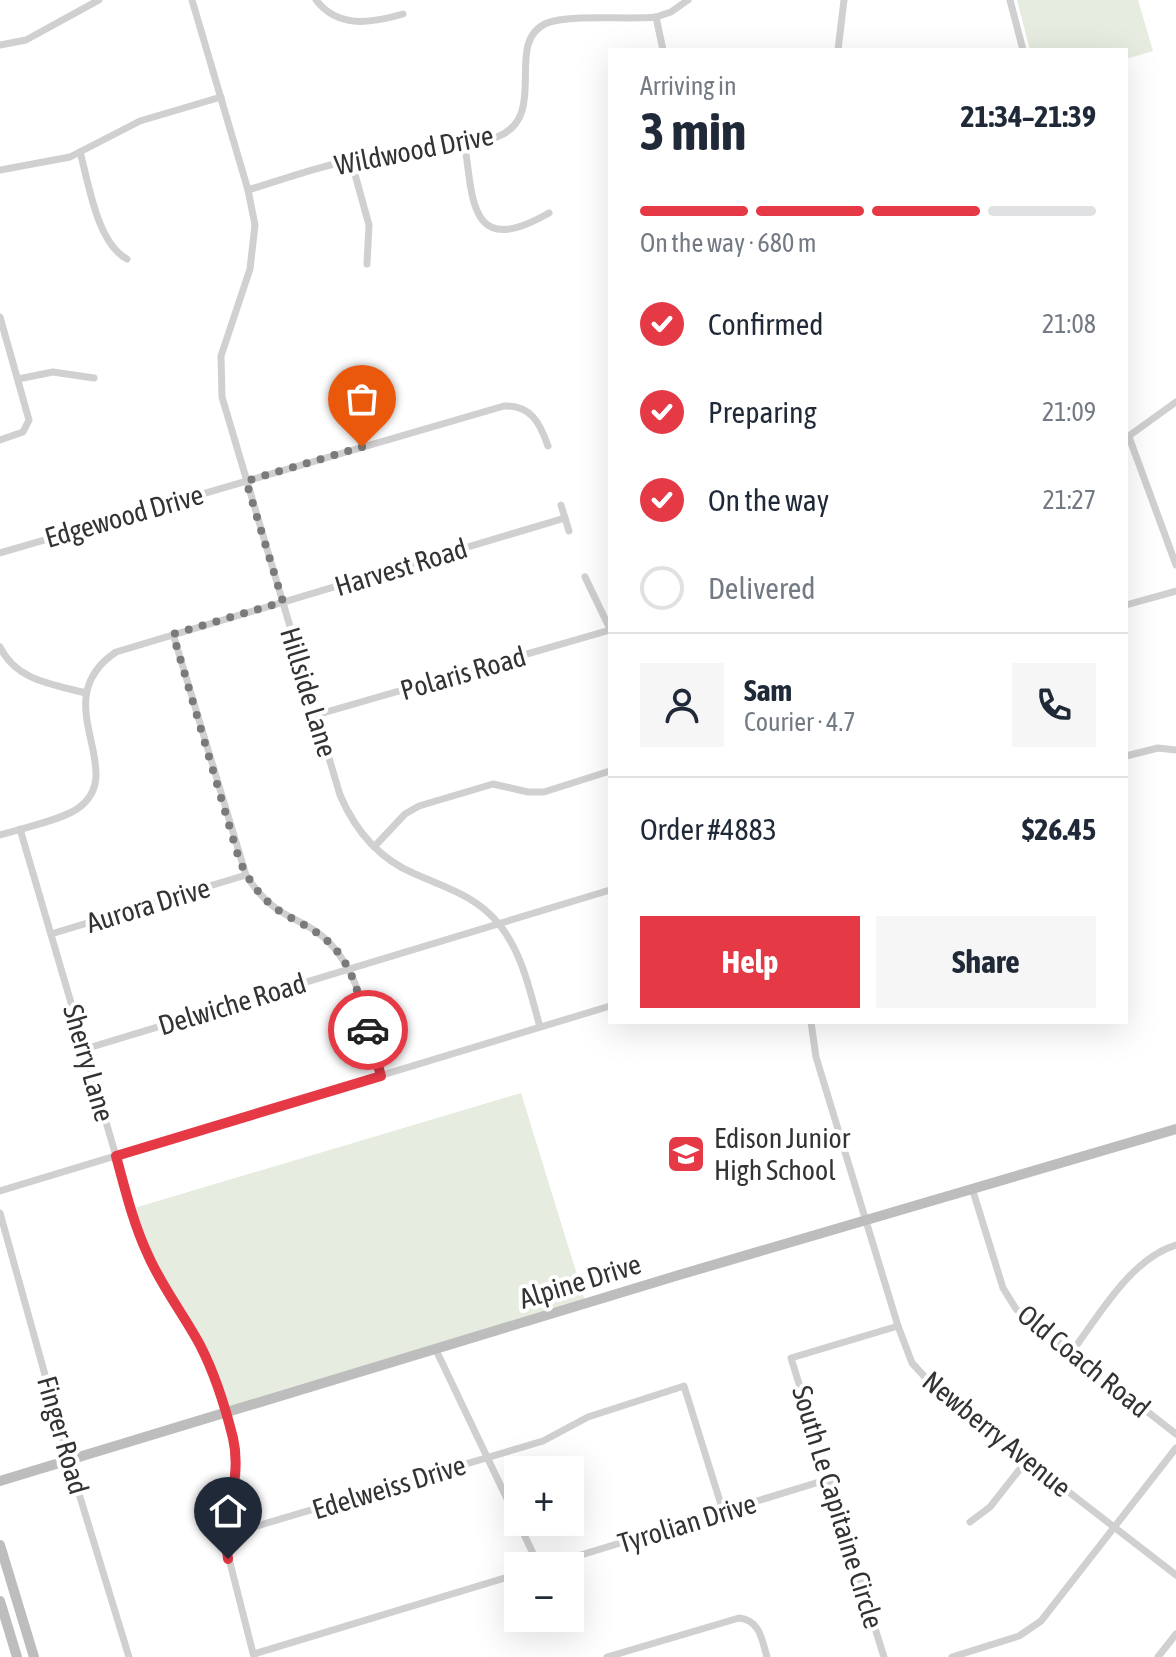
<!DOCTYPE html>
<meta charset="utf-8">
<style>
body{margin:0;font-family:"Asap Condensed",sans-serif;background:#f6f6f7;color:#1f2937;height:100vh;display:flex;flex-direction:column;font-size:30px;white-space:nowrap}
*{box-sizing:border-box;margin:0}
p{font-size:26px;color:#747a83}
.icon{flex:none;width:44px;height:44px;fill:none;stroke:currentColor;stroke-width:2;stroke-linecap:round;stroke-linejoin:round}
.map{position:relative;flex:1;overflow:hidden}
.sheet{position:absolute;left:608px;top:48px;width:520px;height:976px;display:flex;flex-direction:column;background:#fff;border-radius:0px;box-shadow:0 8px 32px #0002}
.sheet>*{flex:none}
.tools{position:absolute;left:504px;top:1456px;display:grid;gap:16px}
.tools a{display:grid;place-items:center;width:80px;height:80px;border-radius:0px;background:#fff;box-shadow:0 8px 32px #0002;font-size:40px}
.pin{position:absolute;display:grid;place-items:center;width:68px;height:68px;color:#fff;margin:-82px -34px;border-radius:50% 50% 50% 0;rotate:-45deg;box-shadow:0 0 8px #0007}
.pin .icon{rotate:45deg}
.courier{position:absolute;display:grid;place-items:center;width:80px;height:80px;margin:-40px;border:6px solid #e63946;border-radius:50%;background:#fff;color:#222;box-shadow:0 2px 10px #0007}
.summary em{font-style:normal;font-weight:700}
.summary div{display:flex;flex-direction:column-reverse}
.summary{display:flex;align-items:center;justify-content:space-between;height:136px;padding:0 32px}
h1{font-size:52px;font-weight:700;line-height:60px}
.bar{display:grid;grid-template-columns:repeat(4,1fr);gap:12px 8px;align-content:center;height:96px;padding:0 32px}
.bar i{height:10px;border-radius:6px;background:#e0e1e3}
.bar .selected{background:#e63946}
.bar p{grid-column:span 4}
.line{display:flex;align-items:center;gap:20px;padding:0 32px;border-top:2px solid #e0e1e3}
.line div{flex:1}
.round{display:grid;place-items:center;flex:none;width:84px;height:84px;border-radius:0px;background:#f6f6f7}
ol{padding:0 32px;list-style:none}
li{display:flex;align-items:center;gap:24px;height:88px}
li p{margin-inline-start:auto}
li .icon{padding:8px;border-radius:50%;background:#e63946;color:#fff;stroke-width:4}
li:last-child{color:#747a83}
li i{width:44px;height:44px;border:4px solid #e0e1e3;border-radius:50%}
.primary-button{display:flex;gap:16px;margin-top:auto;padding:16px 32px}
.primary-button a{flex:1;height:92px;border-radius:0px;background:#e63946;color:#fff;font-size:32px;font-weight:700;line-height:92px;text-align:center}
.primary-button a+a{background:#f6f6f7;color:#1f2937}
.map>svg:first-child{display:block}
</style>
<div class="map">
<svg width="1176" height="1657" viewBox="0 0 1176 1657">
<rect width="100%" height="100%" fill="#fff"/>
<g fill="#e6ecdf">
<polygon points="1017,0 1138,0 1153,51 1126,59 1126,50 1030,50"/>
<polygon points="521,1093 586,1304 226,1413 219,1391 171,1299 131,1209"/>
</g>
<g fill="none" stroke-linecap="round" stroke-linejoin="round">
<g stroke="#d0d0d0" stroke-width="7">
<path d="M 192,0 L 248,190 L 255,225 L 250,269 L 221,356 L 222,397 L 340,795 C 355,830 379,859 415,874 C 447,888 476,896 499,924 C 523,954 530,992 540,1027"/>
<path d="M 316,0 C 338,29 372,23 403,14"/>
<polyline points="1010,0 1023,50"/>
<polyline points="656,17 663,50"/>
<polyline points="0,45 26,40 99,0"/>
<polyline points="838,50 844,0"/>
<path d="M 465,145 C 473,206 472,257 549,213"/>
<path d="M 80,152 C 89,184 97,243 127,259"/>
<polyline points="351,160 369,225 367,264"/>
<polyline points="0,170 70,157 140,121 221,97"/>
<path d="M 248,190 C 284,179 322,165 359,159 C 404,152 455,153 497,137 C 551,116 502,42 547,23 C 569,14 628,20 656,17 L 671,12 L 688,0"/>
<polyline points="0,317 29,420 23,432 0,440"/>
<polyline points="18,379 53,372 94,378"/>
<polyline points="349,403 362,447"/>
<polyline points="1129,437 1176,565"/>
<polyline points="1126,438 1176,402"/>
<polyline points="561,505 569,531"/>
<path d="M 0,553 L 504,406 C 531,405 540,423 548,446"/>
<polyline points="585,577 610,629"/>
<polyline points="1126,605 1176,591"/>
<path d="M 173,634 L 246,875 C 256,891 268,905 285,914 C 297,921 311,926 322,936 C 361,968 368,1029 381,1076"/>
<path d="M 0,647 C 17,681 52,684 86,693"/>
<polyline points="316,715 610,630"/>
<polyline points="1126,756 1158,748 1176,750"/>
<polyline points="20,829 138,1231 159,1277 190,1327 211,1369 234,1441 237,1475 227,1523 226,1547 254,1657"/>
<path d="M 0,835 C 20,829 61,820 77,809 C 132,772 43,701 116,652 L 565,518"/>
<polyline points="374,847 405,814 419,806 493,784 528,792 544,792 610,771"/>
<polyline points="51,934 246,875"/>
<polyline points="811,1022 816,1057 898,1326 912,1363 937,1390 1176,1575"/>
<polyline points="85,1049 610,890"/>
<polyline points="972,1188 1003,1288 1016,1309 1176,1434"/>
<polyline points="0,1191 610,1006"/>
<polyline points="0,1213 69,1461 129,1657"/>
<polyline points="436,1350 539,1566"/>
<path d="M 1071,1353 C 1098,1317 1131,1258 1176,1245"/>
<polyline points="970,1522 990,1507 1027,1460"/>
<polyline points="227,1524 250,1528 543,1441 588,1417 684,1386 723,1511"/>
<polyline points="545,1566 829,1479"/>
<polyline points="254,1654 518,1574"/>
<path d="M 607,1657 L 739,1618 C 760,1620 762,1640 767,1657"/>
<polyline points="884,1657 791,1358 898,1326"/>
<polyline points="952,1657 1019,1636 1041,1621 1176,1448"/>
<polyline points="1158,1657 1176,1634"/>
</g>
<g stroke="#bdbdbd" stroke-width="10">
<polyline points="0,1481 679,1275 1176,1129"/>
<polyline points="0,1545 34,1657"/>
<polyline points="0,1601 17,1657"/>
</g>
</g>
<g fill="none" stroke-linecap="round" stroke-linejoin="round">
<path stroke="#7a7a7a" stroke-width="8" stroke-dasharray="0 14.4" d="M 362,447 L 246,481 L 283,602 L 173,634 L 239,859 C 249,882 263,902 286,915 C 304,925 322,933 336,950 C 355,972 360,1002 368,1030"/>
<path stroke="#e63946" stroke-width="10" d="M 228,1559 C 221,1517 243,1481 233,1438 C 225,1406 215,1374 200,1345 C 184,1315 162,1287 148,1255 C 133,1223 125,1189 116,1156 L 381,1076 L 368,1030"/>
</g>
<defs>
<symbol id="school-square" viewBox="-11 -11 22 22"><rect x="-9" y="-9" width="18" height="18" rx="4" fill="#e63946" stroke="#fff"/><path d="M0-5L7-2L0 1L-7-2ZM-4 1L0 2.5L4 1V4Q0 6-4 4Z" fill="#fff"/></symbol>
</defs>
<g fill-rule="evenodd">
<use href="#school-square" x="664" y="1132" width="44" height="44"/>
</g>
<g text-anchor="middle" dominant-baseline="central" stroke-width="8" stroke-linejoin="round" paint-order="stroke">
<g font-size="28" fill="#333" stroke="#fff">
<text transform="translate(414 150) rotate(-11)">Wildwood Drive</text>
<text transform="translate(124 516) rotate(-16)">Edgewood Drive</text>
<text transform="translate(401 567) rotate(-17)">Harvest Road</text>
<text transform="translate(463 673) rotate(-16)">Polaris Road</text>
<text transform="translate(309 692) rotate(73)">Hillside Lane</text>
<text transform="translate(148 905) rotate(-17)">Aurora Drive</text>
<text transform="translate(232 1004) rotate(-17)">Delwiche Road</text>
<text transform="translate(89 1063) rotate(74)">Sherry Lane</text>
<text transform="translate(580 1281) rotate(-17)">Alpine Drive</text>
<text transform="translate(1084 1361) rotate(39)">Old Coach Road</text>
<text transform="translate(997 1434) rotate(39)">Newberry Avenue</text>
<text transform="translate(63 1435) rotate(74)">Finger Road</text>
<text transform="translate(389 1487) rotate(-17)">Edelweiss Drive</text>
<text transform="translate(838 1507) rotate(73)">South Le Capitaine Circle</text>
<text transform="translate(687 1523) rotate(-17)">Tyrolian Drive</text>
</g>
<g font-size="28" fill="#333" stroke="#fff" text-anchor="start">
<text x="714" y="1138">Edison Junior<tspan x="714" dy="32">High School</tspan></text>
</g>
</g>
</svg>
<div class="tools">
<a>+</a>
<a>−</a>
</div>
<div class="pin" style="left:362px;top:447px;background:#ea580c"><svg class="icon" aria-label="bag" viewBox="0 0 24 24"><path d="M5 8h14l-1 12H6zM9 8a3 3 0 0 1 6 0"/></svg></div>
<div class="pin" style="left:228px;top:1559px;background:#1f2937"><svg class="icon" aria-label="home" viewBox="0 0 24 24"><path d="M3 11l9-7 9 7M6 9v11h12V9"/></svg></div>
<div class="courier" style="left:368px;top:1030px"><svg class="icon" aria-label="car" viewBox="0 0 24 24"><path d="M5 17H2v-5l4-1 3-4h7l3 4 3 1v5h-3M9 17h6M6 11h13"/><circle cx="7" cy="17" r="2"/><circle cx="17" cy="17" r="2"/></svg></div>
<section class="sheet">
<div class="summary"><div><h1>3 min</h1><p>Arriving in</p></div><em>21:34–21:39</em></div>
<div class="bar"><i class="selected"></i><i class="selected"></i><i class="selected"></i><i></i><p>On the way · 680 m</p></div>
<ol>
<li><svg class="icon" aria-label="check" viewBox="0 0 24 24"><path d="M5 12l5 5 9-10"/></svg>Confirmed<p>21:08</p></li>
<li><svg class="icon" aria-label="check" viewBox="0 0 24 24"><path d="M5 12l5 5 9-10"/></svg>Preparing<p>21:09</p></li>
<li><svg class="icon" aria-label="check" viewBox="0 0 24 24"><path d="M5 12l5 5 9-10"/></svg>On the way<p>21:27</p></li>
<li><i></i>Delivered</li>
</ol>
<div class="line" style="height:144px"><a class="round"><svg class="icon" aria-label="person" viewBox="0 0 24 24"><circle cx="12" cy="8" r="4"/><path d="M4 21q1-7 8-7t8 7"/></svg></a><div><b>Sam</b><p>Courier · 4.7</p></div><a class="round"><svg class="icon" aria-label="phone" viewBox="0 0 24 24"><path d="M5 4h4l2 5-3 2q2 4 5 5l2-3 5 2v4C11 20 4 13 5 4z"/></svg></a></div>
<div class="line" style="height:104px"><div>Order #4883</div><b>$26.45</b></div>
<div class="primary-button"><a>Help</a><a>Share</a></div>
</section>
</div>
